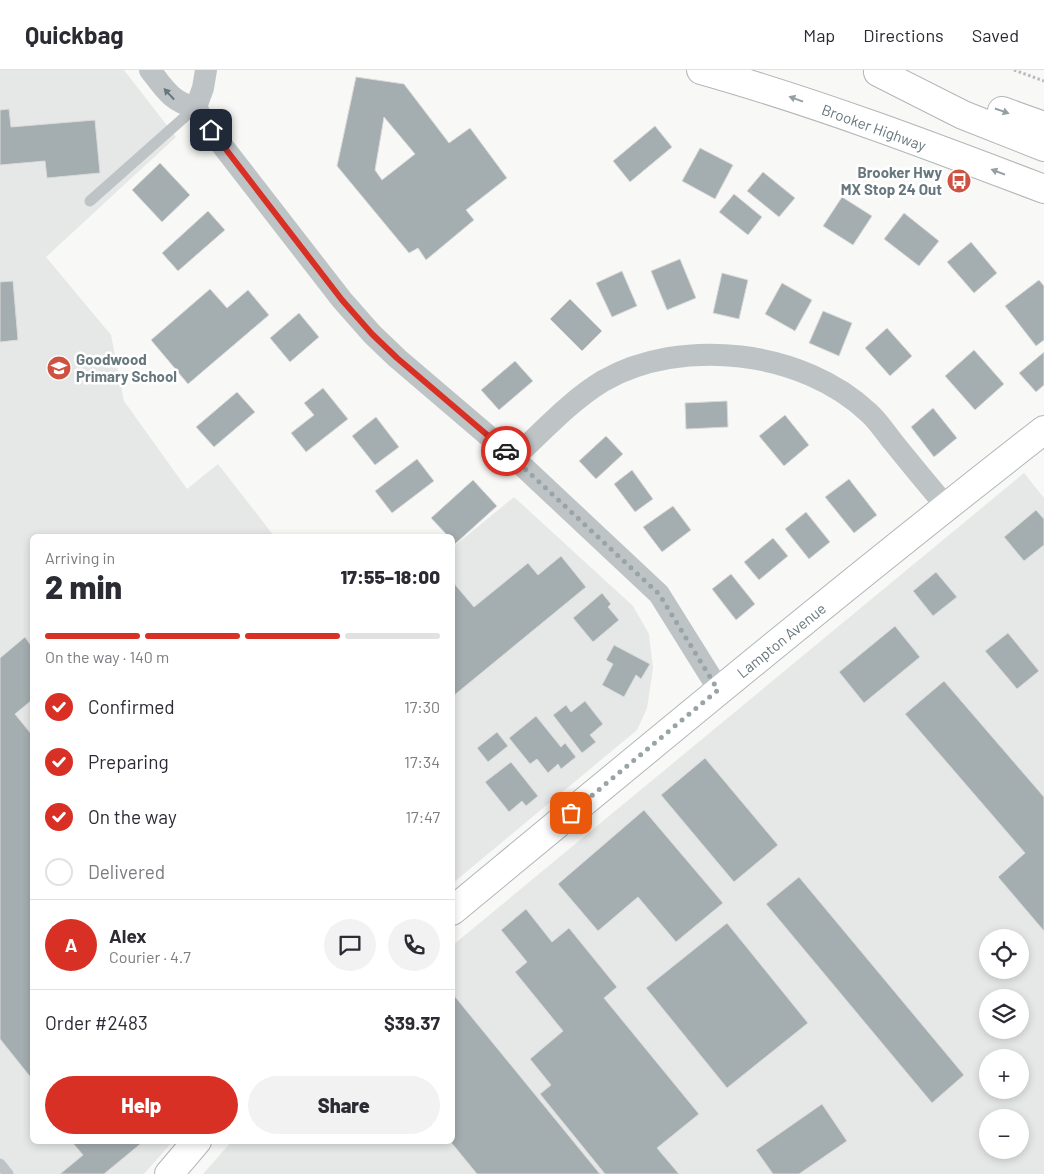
<!DOCTYPE html>
<meta charset="utf-8">
<style>
body{margin:0;font-family:Barlow,sans-serif;background:#f2f2f3;color:#2b2b33;height:100vh;display:flex;flex-direction:column;font-size:19px;white-space:nowrap}
*{box-sizing:border-box;margin:0}
p{font-size:16px;color:#7c7c81}
.icon{flex:none;width:28px;height:28px;fill:none;stroke:currentColor;stroke-width:2;stroke-linecap:round;stroke-linejoin:round}
.map{position:relative;flex:1;overflow:hidden}
.details{position:absolute;left:30px;top:464px;width:425px;height:610px;display:flex;flex-direction:column;background:#fff;border-radius:8px;box-shadow:0 2px 8px #0003}
.details>*{flex:none}
.tools{position:absolute;left:979px;top:859px;display:grid;gap:10px}
.tools a{display:grid;place-items:center;width:50px;height:50px;border-radius:50%;background:#fff;box-shadow:0 2px 8px #0003;font-size:25px}
.pin{position:absolute;display:grid;place-items:center;width:42px;height:42px;color:#fff;margin:-21px;border-radius:10px;box-shadow:0 2px 8px #0006}
.courier{position:absolute;display:grid;place-items:center;width:50px;height:50px;margin:-25px;border:4px solid #d93025;border-radius:50%;background:#fff;color:#222;box-shadow:0 1px 6px #0007}
.head em{font-style:normal;font-weight:800}
.head div{display:flex;flex-direction:column-reverse}
.head{display:flex;align-items:center;justify-content:space-between;height:85px;padding:0 15px}
h1{font-size:32px;font-weight:800;line-height:38px}
.bar{display:grid;grid-template-columns:repeat(4,1fr);gap:8px 5px;align-content:center;height:60px;padding:0 15px}
.bar i{height:6px;border-radius:4px;background:#e1e1e2}
.bar .active{background:#d93025}
.bar p{grid-column:span 4}
.line{display:flex;align-items:center;gap:12px;padding:0 15px;border-top:1px solid #e1e1e2}
.line div{flex:1}
.round{display:grid;place-items:center;flex:none;width:52px;height:52px;border-radius:26px;background:#f2f2f3}
ol{padding:0 15px;list-style:none}
li{display:flex;align-items:center;gap:15px;height:55px}
li p{margin-inline-start:auto}
li .icon{padding:5px;border-radius:50%;background:#d93025;color:#fff;stroke-width:4}
li:last-child{color:#7c7c81}
li i{width:28px;height:28px;border:2px solid #e1e1e2;border-radius:50%}
.action{display:flex;gap:10px;margin-top:auto;padding:10px 15px}
.action a{flex:1;height:58px;border-radius:30px;background:#d93025;color:#fff;font-size:20px;font-weight:800;line-height:58px;text-align:center}
.action a+a{background:#f2f2f3;color:#2b2b33}
header{display:flex;align-items:center;gap:30px;box-sizing:border-box;height:70px;padding:0 25px;background:#fff;border-bottom:1px solid #e1e1e2}
header strong{font-size:24px}
nav{display:flex;gap:28px;margin-inline-start:auto;font-size:18px}
.map>svg:first-child{display:block}
</style>
<header>
<strong>Quickbag</strong>
<nav><a>Map</a><a>Directions</a><a>Saved</a></nav>
</header>
<div class="map">
<svg width="1044" height="1104" viewBox="0 0 1044 1104">
<rect width="100%" height="100%" fill="#f8f8f6"/>
<g fill="#e6e8e7" fill-rule="evenodd">
<polygon points="0,0 124,0 176,67 46,187 111,265 124,331 187,419 218,394 274,466 32,466 32,1071 173,1071 144,1104 0,1104"/>
<path d="M 1024,403 L 1044,428 L 1044,1104 L 203,1104 L 232,1071 L 452,1071 L 453,875 ZM 988,868 L 1020,868 L 1020,900 L 988,900 ZM 988,928 L 1020,928 L 1020,960 L 988,960 ZM 988,988 L 1020,988 L 1020,1020 L 988,1020 ZM 988,1048 L 1020,1048 L 1020,1080 L 988,1080 Z"/>
<polygon points="514,427 633,536 649,564 653,598 647,638 637,660 453,813 453,477"/>
</g>
<g fill="#a4adb0" stroke="#dadad9" fill-rule="evenodd">
<path d="M 356,7 L 404,14 L 449,73 L 470,58 L 507,108 L 466,140 L 474,150 L 426,190 L 418,178 L 409,183 L 337,96 ZM 384,47 L 415,84 L 382,110 L 375,100 Z"/>
<polygon points="9,39 11,57 95,50 100,103 47,108 45,91 0,95 0,40"/>
<polygon points="655,56 672,77 630,112 613,91"/>
<polygon points="700,78 733,95 715,129 682,111"/>
<polygon points="160,93 190,125 162,152 132,120"/>
<polygon points="763,102 795,128 779,147 747,121"/>
<polygon points="734,124 762,147 748,165 719,142"/>
<polygon points="842,127 872,146 853,175 823,156"/>
<polygon points="208,141 225,160 178,201 162,183"/>
<polygon points="904,143 939,171 919,196 884,169"/>
<polygon points="971,172 997,203 974,223 947,192"/>
<polygon points="680,189 696,228 667,240 651,201"/>
<polygon points="622,201 637,236 612,247 596,213"/>
<polygon points="722,203 748,210 739,249 713,243"/>
<polygon points="1039,210 1044,216 1044,270 1036,276 1005,236"/>
<polygon points="13,211 18,270 0,272 0,212"/>
<polygon points="782,213 812,230 795,261 765,244"/>
<polygon points="210,219 227,238 248,220 269,245 188,314 151,270"/>
<polygon points="570,229 602,261 582,281 550,249"/>
<polygon points="823,241 852,253 839,286 809,273"/>
<polygon points="299,243 319,267 290,292 270,268"/>
<polygon points="887,258 912,286 890,306 865,278"/>
<polygon points="974,280 1004,314 975,340 945,306"/>
<polygon points="1044,282 1044,315 1036,322 1019,303"/>
<polygon points="515,291 533,311 499,340 481,320"/>
<polygon points="323,318 348,349 306,382 291,363 314,345 304,333"/>
<polygon points="237,322 255,342 214,377 196,357"/>
<polygon points="727,331 728,357 686,359 685,333"/>
<polygon points="933,338 957,368 934,387 911,357"/>
<polygon points="785,345 809,375 784,396 759,366"/>
<polygon points="376,347 399,377 375,395 352,366"/>
<polygon points="606,366 623,384 596,409 579,391"/>
<polygon points="417,389 434,411 392,443 375,421"/>
<polygon points="632,400 653,429 635,442 614,414"/>
<polygon points="849,409 877,445 854,463 825,427"/>
<polygon points="473,410 497,436 455,474 452,471 452,466 448,466 431,448"/>
<polygon points="673,436 691,460 662,482 643,457"/>
<polygon points="1036,440 1044,449 1044,475 1024,491 1004,467"/>
<polygon points="806,442 830,472 809,489 785,459"/>
<polygon points="773,468 788,486 759,510 744,492"/>
<polygon points="561,486 586,517 452,627 452,511 474,537 528,493 538,505"/>
<polygon points="936,502 957,527 933,546 913,521"/>
<polygon points="731,504 755,534 736,550 712,519"/>
<polygon points="602,523 611,534 608,537 619,550 593,572 573,548"/>
<polygon points="895,556 920,587 864,633 839,602"/>
<polygon points="1008,563 1039,601 1017,619 985,581"/>
<polygon points="25,567 32,577 32,630 15,644 32,665 32,1009 0,969 0,588"/>
<polygon points="614,575 650,594 641,609 636,605 624,627 602,615 613,594 606,590"/>
<polygon points="944,611 1044,727 1044,861 998,807 1025,783 905,644"/>
<polygon points="585,631 603,654 590,665 596,672 582,683 553,645 566,635 571,642"/>
<polygon points="536,646 561,677 565,673 576,687 561,699 558,694 548,703 537,689 530,694 509,668"/>
<polygon points="497,662 508,676 488,692 477,678"/>
<polygon points="705,688 778,775 734,812 661,725"/>
<polygon points="511,692 538,726 526,736 522,731 509,742 485,712"/>
<polygon points="644,740 723,833 676,872 638,827 598,861 558,814"/>
<polygon points="799,807 964,1005 932,1033 766,834"/>
<polygon points="526,839 552,872 569,858 617,917 604,928 699,1044 657,1078 679,1104 605,1104 540,1024 551,1015 530,989 563,961 515,902 527,892 501,860"/>
<polygon points="727,853 808,953 727,1018 646,918"/>
<polygon points="452,923 600,1104 477,1104 450,1071 452,1071"/>
<polygon points="822,1034 847,1071 799,1104 773,1104 756,1080"/>
<polygon points="71,1071 144,1071 104,1104 60,1104 83,1085"/>
</g>
<g fill="none" stroke-linecap="round" stroke-linejoin="round">
<defs>
<g id="secondary">
<path d="M 452,841 C 648,679 844,516 1044,360"/>
<polyline points="169,1104 197,1071"/>
</g>
<g id="highway">
<path d="M 701,0 C 818,33 931,76 1044,119"/>
<polyline points="878,2 963,45 1044,77"/>
<polyline points="1002,41 1044,56"/>
</g>
</defs>
<use href="#secondary" stroke="#b0b7ba" stroke-width="30"/>
<use href="#highway" stroke="#b2b6b8" stroke-width="30"/>
<polyline stroke="#b8bcbe" stroke-width="3" stroke-dasharray="2.5 2.5" stroke-linecap="butt" points="1014,0 1044,11"/>
<g stroke="#bec3c5" stroke-width="11">
<polyline points="90,131 196,37"/>
<polyline points="0,1094 8,1104"/>
</g>
<g stroke="#bec3c5" stroke-width="22">
<path d="M 150,0 C 163,17 173,34 196,37 L 204,52 L 342,230 L 372,264 L 397,288 L 514,388 L 659,524 L 719,620"/>
<polyline points="196,37 203,18 206,0"/>
<path d="M 514,388 C 542,362 570,331 603,311 C 681,266 803,280 869,343 C 878,351 885,362 893,372 C 910,393 928,415 946,436"/>
</g>
<use href="#secondary" stroke="#fff" stroke-width="28"/>
<use href="#highway" stroke="#fff" stroke-width="28"/>
</g>
<defs><path id="oneway-solid" d="M-6-.8H1V-3.2L6.5 0L1 3.2V.8H-6Z" transform="scale(1.25)"/></defs>
<use fill="#66777d" href="#oneway-solid" transform="translate(169 24) rotate(-133)"/>
<g fill="#94a0a4">
<use href="#oneway-solid" transform="translate(796 29) rotate(-160)"/>
<use href="#oneway-solid" transform="translate(1002 41) rotate(19)"/>
<use href="#oneway-solid" transform="translate(998 102) rotate(-159)"/>
</g>
<g fill="none" stroke-linecap="round" stroke-linejoin="round">
<polyline stroke="#99a4a7" stroke-width="5" stroke-dasharray="0 9" points="506,381 659,524 718,620 571,743"/>
<polyline stroke="#d93025" stroke-width="6" points="211,60 342,230 372,264 397,288 506,381"/>
</g>
<defs>
<symbol id="bus-disc" viewBox="-11 -11 22 22"><circle r="9.5" fill="#ce5241" stroke="#fff"/><path d="M-5-6H5V4H4V6H2V4H-2V6H-4V4H-5ZM-3.5-4V0h7V-4ZM-3.5 1.2v1.5H-2V1.2ZM2 1.2v1.5H3.5V1.2Z" fill="#fff"/></symbol>
<symbol id="school-disc" viewBox="-11 -11 22 22"><circle r="9.5" fill="#ce5241" stroke="#fff"/><path d="M0-5L7-2L0 1L-7-2ZM-4 1L0 2.5L4 1V4Q0 6-4 4Z" fill="#fff"/></symbol>
</defs>
<g fill-rule="evenodd">
<use href="#bus-disc" x="945" y="97" width="28" height="28"/>
<use href="#school-disc" x="45" y="284" width="28" height="28"/>
</g>
<g text-anchor="middle" dominant-baseline="central" stroke-width="5" stroke-linejoin="round" paint-order="stroke">
<g font-size="15" fill="#66777d" stroke="#fff">
<text transform="translate(874 57) rotate(20)">Brooker Highway</text>
<text transform="translate(781 570) rotate(-39)">Lampton Avenue</text>
</g>
<g font-size="15" font-weight="bold" fill="#66777d" stroke="#fff" text-anchor="end">
<text x="942" y="102">Brooker Hwy<tspan x="942" dy="17">MX Stop 24 Out</tspan></text>
<text x="76" y="289" text-anchor="start">Goodwood<tspan x="76" dy="17">Primary School</tspan></text>
</g>
</g>
</svg>
<div class="tools">
<a><svg class="icon" aria-label="locate" viewBox="0 0 24 24"><circle cx="12" cy="12" r="6"/><path d="M12 2v4M12 18v4M2 12h4M18 12h4"/></svg></a>
<a><svg class="icon" aria-label="layers" viewBox="0 0 24 24"><path d="M12 4l9 5-9 5-9-5zM3 14l9 5 9-5"/></svg></a>
<a>+</a>
<a>−</a>
</div>
<div class="pin" style="left:571px;top:743px;background:#ea580c"><svg class="icon" aria-label="bag" viewBox="0 0 24 24"><path d="M5 8h14l-1 12H6zM9 8a3 3 0 0 1 6 0"/></svg></div>
<div class="pin" style="left:211px;top:60px;background:#1f2937"><svg class="icon" aria-label="home" viewBox="0 0 24 24"><path d="M3 11l9-7 9 7M6 9v11h12V9"/></svg></div>
<div class="courier" style="left:506px;top:381px"><svg class="icon" aria-label="car" viewBox="0 0 24 24"><path d="M5 17H2v-5l4-1 3-4h7l3 4 3 1v5h-3M9 17h6M6 11h13"/><circle cx="7" cy="17" r="2"/><circle cx="17" cy="17" r="2"/></svg></div>
<section class="details">
<div class="head"><div><h1>2 min</h1><p>Arriving in</p></div><em>17:55–18:00</em></div>
<div class="bar"><i class="active"></i><i class="active"></i><i class="active"></i><i></i><p>On the way · 140 m</p></div>
<ol>
<li><svg class="icon" aria-label="check" viewBox="0 0 24 24"><path d="M5 12l5 5 9-10"/></svg>Confirmed<p>17:30</p></li>
<li><svg class="icon" aria-label="check" viewBox="0 0 24 24"><path d="M5 12l5 5 9-10"/></svg>Preparing<p>17:34</p></li>
<li><svg class="icon" aria-label="check" viewBox="0 0 24 24"><path d="M5 12l5 5 9-10"/></svg>On the way<p>17:47</p></li>
<li><i></i>Delivered</li>
</ol>
<div class="line" style="height:90px"><b class="round" style="background:#d93025;color:#fff">A</b><div><b>Alex</b><p>Courier · 4.7</p></div><a class="round"><svg class="icon" aria-label="chat" viewBox="0 0 24 24"><path d="M4 5h16v11H9l-5 4z"/></svg></a><a class="round"><svg class="icon" aria-label="phone" viewBox="0 0 24 24"><path d="M5 4h4l2 5-3 2q2 4 5 5l2-3 5 2v4C11 20 4 13 5 4z"/></svg></a></div>
<div class="line" style="height:65px"><div>Order #2483</div><b>$39.37</b></div>
<div class="action"><a>Help</a><a>Share</a></div>
</section>
</div>
